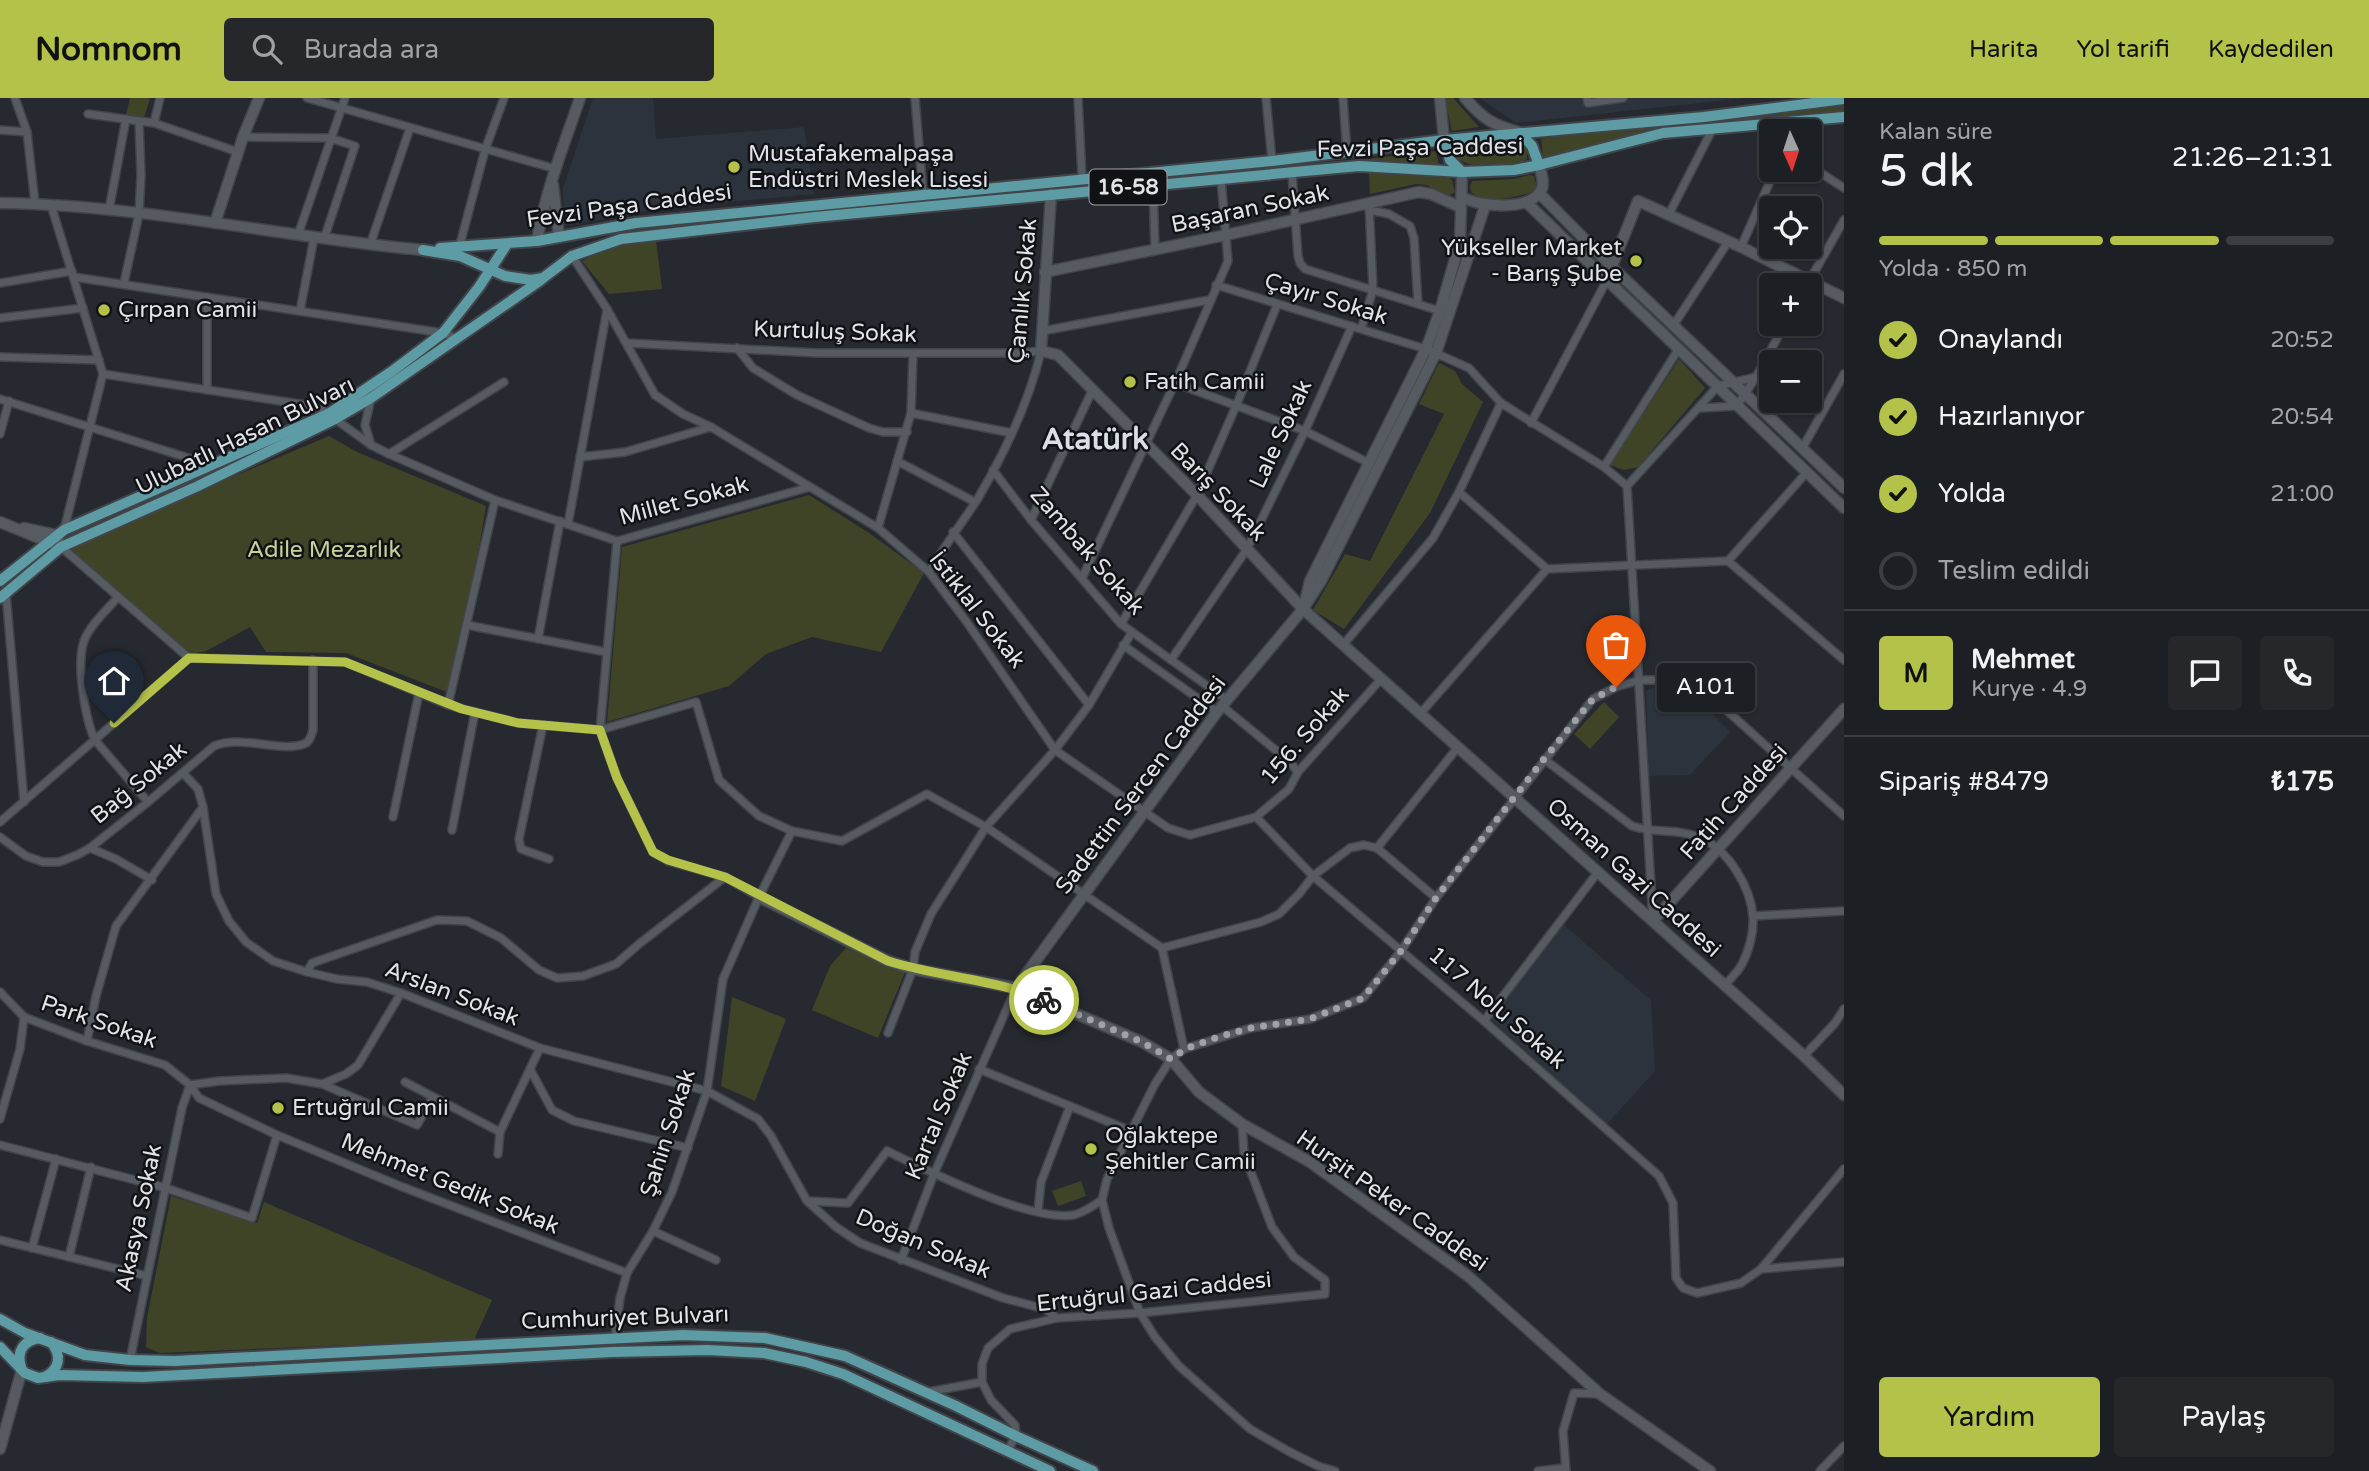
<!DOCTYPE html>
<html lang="tr">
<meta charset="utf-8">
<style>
body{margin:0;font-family:"Varela Round",sans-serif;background:#25272b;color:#f1f3f6;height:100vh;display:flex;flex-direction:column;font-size:26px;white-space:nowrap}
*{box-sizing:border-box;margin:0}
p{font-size:23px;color:#a0a2a6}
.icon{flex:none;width:38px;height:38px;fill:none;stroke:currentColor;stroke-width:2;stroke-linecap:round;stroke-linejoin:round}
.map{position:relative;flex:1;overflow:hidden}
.details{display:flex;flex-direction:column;background:#1c1f23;width:525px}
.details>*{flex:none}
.needle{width:46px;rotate:177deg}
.fabs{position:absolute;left:1759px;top:21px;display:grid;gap:14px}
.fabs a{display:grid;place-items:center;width:63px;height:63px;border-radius:7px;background:#1c1f23;box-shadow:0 2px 5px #0004,0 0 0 2px #3a3d41;font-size:35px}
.pin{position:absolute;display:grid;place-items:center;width:60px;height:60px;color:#fff;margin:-72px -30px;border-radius:50% 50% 50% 0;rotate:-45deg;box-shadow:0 0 7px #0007}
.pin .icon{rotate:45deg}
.courier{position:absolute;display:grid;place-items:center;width:70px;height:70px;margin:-35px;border:5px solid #b4c24a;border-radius:50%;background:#fff;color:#222;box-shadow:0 2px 9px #0007}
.bubble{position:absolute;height:49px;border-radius:7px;background:#1c1f23;box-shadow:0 2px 5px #0004,0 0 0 2px #3a3d41;font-size:23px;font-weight:600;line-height:49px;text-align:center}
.overview em{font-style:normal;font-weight:600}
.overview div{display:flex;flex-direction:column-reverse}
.overview{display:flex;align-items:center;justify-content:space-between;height:119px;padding:0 35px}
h1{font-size:46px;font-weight:600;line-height:52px}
.bar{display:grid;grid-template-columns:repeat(4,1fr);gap:10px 7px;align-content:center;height:84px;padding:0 35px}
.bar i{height:9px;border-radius:5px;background:#3a3d41}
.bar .on{background:#b4c24a}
.bar p{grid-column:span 4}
.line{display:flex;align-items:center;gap:18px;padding:0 35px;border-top:2px solid #3a3d41}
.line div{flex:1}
.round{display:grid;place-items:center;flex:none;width:74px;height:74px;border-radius:7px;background:#25272b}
ol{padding:0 35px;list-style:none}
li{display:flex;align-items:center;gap:21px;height:77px}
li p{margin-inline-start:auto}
li .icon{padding:7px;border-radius:50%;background:#b4c24a;color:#111;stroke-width:4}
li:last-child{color:#a0a2a6}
li i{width:38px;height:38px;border:4px solid #3a3d41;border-radius:50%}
.action{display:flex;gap:14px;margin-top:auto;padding:14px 35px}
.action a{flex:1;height:80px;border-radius:7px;background:#b4c24a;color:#111;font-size:28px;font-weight:600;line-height:80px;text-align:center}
.action a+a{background:#25272b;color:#f1f3f6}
header{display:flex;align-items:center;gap:42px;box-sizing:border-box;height:98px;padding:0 35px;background:#b4c24a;color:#111}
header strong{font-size:33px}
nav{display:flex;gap:38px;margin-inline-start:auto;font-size:24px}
.search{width:490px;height:63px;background:#25272b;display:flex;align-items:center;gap:18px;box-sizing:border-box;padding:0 24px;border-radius:7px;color:#a0a2a6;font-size:26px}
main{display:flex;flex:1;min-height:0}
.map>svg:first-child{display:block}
</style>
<header>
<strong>Nomnom</strong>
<div class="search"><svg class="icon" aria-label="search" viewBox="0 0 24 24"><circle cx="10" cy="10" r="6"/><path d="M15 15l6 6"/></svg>Burada ara</div>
<nav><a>Harita</a><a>Yol tarifi</a><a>Kaydedilen</a></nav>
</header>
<main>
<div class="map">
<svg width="1844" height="1373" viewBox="0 0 1844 1373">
<rect width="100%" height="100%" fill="#26292f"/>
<g fill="#2c333d">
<polygon points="593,0 653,0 656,41 804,29 814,96 660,111 564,128 563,90"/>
<polygon points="1480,0 1745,0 1516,25"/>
<polygon points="1653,590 1692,596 1730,634 1690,677 1649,678 1646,593"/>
<polygon points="1564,827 1651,902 1655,973 1607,1026 1490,921"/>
</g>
<g fill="#404427">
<polygon points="130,0 150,0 144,20 125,21"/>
<polygon points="1445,0 1453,0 1479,29 1452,33"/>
<polygon points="1844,8 1844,13 1663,32 1549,59 1543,59 1541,41 1546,40"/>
<path d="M 1518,44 L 1524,45 L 1527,49 L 1527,61 C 1513,71 1467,72 1456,59 L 1457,51 L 1462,49 Z"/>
<polygon points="1436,53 1439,67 1358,64 1358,62"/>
<polygon points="1369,75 1448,80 1452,82 1455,94 1447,99 1427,87 1416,86 1370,96"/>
<path d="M 1529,77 L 1534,78 L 1537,88 L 1535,93 C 1517,99 1487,108 1471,94 L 1470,88 L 1472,83 L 1514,81 Z"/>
<polygon points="656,143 662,191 609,196 582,163 610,149"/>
<polygon points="1679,261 1705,290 1638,369 1624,372 1610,367"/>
<polygon points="1439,265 1455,273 1462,286 1483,304 1430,415 1344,531 1313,512 1345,456 1370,463 1444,316 1419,306"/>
<polygon points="329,338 357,354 486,408 465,533 447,594 346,555 266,554 250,529 206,553 191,556 65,450"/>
<polygon points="809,397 869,435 924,475 881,554 812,539 766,556 729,588 607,624 622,449"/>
<polygon points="1604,604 1619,619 1590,651 1574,636"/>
<polygon points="846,850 905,874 878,940 812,912 830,868"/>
<polygon points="732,899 786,921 755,1003 721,988"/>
<polygon points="1081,1083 1086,1098 1058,1108 1052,1093"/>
<polygon points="171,1098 257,1125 264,1104 492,1202 474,1242 160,1255 146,1249 147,1220"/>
</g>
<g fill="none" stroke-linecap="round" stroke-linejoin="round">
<defs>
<g id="street">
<polyline points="15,0 27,34 35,105"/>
<polyline points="307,0 556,71"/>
<polyline points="915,0 923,96"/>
<polyline points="1078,0 1082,80"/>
<polyline points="1266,0 1272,63"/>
<polyline points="1343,0 1347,55"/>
<polyline points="1587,0 1588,5 1623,0"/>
<polyline points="88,16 154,25 238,54"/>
<polyline points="154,25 160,0"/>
<polyline points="1758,28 1771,40"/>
<polyline points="0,32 27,34"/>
<polyline points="243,39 330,40 355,48 324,141"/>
<polyline points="1810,68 1844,90"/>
<polyline points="1292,75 1298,158 1300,165 1305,171 1440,213"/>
<polyline points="1153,87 1155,152"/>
<polyline points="51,107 103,276 64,432"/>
<polyline points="109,112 126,21"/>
<polyline points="1369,112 1389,116 1410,128 1414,140 1418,206"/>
<polyline points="1669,116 1712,32"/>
<polyline points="298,137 345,0"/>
<polyline points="370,147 410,30"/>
<polyline points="1741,149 1775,72"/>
<polyline points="459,150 485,52 504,0"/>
<polyline points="572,158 607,211 655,297 683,316 711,329 878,430 929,474 966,523 1055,652 986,729 931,816 915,854 913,871 888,935"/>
<polyline points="74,179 443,235 455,240"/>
<polyline points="0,185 72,173"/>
<polyline points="124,185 139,116 141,77 139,23"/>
<polyline points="1216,187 1426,251 1469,270 1501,305 1604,369 1627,388"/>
<polyline points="1807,187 1844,122"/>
<polyline points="300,213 314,140"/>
<polyline points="0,220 83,210"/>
<polyline points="1673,228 1728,144"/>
<polyline points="1361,231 1373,192 1369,104"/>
<polyline points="1042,233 1209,202"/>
<path d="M 627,245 L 818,255 L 1020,255 L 1041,253 C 1029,305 1004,356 977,402 C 961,426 944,449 929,474"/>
<polyline points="737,250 753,270 797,297 869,330 883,334 907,334"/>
<polyline points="0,259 99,262"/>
<polyline points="103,276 313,308 330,315 335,321 371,347 389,356 495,402 617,443 810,389"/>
<polyline points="1175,285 1305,333 1369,365"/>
<polyline points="207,292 207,199"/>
<polyline points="0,301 211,367"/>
<polyline points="1700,310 1737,308 1756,279 1785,226"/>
<polyline points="911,315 1012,335"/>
<polyline points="1531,325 1607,182"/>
<polyline points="0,336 9,303"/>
<polyline points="371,347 365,327 371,300"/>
<polyline points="1803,349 1844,276"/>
<polyline points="389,356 504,284"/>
<polyline points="580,359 625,354 711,329"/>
<polyline points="897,363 975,404"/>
<polyline points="1604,369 1678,252"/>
<polyline points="993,372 1031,422 1121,526 1227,602"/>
<polyline points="1627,388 1653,823"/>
<polyline points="1627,388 1718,288 1756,279"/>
<polyline points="1459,394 1547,471 1728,463 1844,562"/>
<polyline points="1031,422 1092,293"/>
<polyline points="568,426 607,212"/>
<polyline points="878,430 911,315 913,256"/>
<polyline points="953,434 1089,607"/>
<polyline points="617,443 600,632 617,680 653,754 668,763 725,779 759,799"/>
<polyline points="61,449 189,560 345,564 448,607 518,625 600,632 696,604 719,682 759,718 792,733 842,743 927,696 986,729 1162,850 1184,951"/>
<polyline points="1728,463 1807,374"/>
<polyline points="1082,480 1175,285 1228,163 1221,81"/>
<polyline points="6,495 24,704"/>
<path d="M 118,499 C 107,512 90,527 84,543 C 76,565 85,621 95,642 L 148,704"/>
<polyline points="1121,526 1197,397 1236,308 1277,207"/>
<polyline points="467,527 606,554"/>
<polyline points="1132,534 1089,607 1055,652 1168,730 1190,737 1256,719 1313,778 1484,923 1659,1078 1673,1105 1676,1180 1683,1190 1697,1195 1741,1185 1761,1171 1844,1071"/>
<polyline points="538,541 560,423"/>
<polyline points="1123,547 1217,614"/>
<polyline points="1343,547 1433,440 1459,394 1501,305"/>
<polyline points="1171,562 1247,451 1305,333 1352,228"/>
<polyline points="448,607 495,402"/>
<polyline points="1222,608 1289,663 1298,674"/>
<polyline points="1420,616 1547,471"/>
<polyline points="543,627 519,741 521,751 549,761"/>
<path d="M 1544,661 L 1632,728 C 1655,736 1678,730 1701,740 C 1728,752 1751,789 1753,819 C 1754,834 1749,853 1742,866 C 1738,874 1730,881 1725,887"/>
<polyline points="203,709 216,796 229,823 246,844 273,863 307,874 337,881 367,884 401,895 540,950 707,993 758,1021 771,1038 807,1103 836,1129 860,1145 1003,1200 1045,1211 1057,1220"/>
<polyline points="393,719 419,595"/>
<polyline points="1256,719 1289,691 1298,674 1381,581"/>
<polyline points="0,724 189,560"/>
<polyline points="452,732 475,614"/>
<path d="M 0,739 L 26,758 L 43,764 L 59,764 L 77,757 L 90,750 L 148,704 L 214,648 C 242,636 279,655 304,646 C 310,644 311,638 313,632 L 313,562"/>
<polyline points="90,750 116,761 152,782"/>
<polyline points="1377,750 1436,800"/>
<polyline points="1753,818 1844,813"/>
<polyline points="1162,850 1261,824 1279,816 1299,796 1313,778 1350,750 1364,747 1377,750 1458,649"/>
<polyline points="307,874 312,865 437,822 467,823 501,840 539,872 557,880 583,878 616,866 639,846 725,779"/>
<polyline points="0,894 24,919 87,943 165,967 190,987 199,1000 277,1037 400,1088 627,1175"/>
<polyline points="1484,923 1598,774"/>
<polyline points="87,943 96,898 116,828 203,709 198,691 183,675"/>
<polyline points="1804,958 1835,925 1844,911"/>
<polyline points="530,971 552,1012 574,1023 688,1050"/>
<polyline points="979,971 1131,1033"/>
<polyline points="405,984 500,1034"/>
<polyline points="322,986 417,1027 433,999"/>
<polyline points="190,987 219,983 286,980 322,986 346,976 358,967 401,895"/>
<polyline points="0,1021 20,951 24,919"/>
<polyline points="0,1047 166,1090 252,1120 277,1037"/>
<polyline points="498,1056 500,1034 540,950"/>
<path d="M 808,1103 L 848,1105 L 887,1053 C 928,1073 1030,1124 1073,1117 C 1084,1115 1092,1108 1102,1102"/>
<polyline points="1038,1113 1041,1084 1070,1008"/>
<polyline points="653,1133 716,1162"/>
<polyline points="0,1142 147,1178"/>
<polyline points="32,1150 56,1061"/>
<polyline points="69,1159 91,1069"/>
<polyline points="901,1162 934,1076 1016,890"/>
<polyline points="1761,1171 1844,1164"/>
<polyline points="615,1239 620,1200 627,1175 653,1133 672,1094 707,993 723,881 759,799 792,733"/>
<polyline points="130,1262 182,1010 190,987"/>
<polyline points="928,1294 982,1284"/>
<polyline points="1007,1353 1016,1338 1015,1327 991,1302 982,1284 982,1266 988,1250 1010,1231 1057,1220 1140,1215 1325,1196 1325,1182 1294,1159 1272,1129 1244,1056 1242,1026"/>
<polyline points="1335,1373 1318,1368 1288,1353 1250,1331 1179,1268 1155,1239 1140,1215 1109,1130 1102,1102 1107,1081 1155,986 1171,961 1184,951 1251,930 1310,921 1363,900 1401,853 1436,800 1593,601 1616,589 1639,582 1676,582 1704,592 1844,718"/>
<polyline points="1538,1373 1565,1370"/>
<polyline points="1566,1373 1563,1333 1574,1295 1599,1296"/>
<polyline points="1820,1373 1844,1348"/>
</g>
<g id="secondary">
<polyline points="1440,0 1444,42"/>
<path d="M 1465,0 C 1483,21 1493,27 1519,34"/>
<polyline points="553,87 559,139"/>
<polyline points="1051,96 1041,253 1058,257 1197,397 1303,511 1804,958 1844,997"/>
<polyline points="1540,96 1611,168 1844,390"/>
<path d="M 1462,99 C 1480,109 1527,113 1540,94 C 1546,87 1541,75 1539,67"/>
<polyline points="1526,104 1844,410"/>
<path d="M 0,105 C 142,107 282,139 423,152"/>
<polyline points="215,125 243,39 259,0"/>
<path d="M 537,143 C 545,94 564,47 580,0"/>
<polyline points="1610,173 1638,103 1741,149 1844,200"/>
<polyline points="1045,174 1226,137 1419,94 1431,96 1460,109"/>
<polyline points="0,424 61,449"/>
<polyline points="24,430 56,437 58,442"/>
<polyline points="1305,504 1310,483 1426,251 1440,213 1460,144 1462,74"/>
<polyline points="759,799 888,863 913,871 1016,890 1142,944 1171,961 1199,994 1242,1026 1310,1064 1468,1178 1600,1296 1710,1373"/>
<polyline points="1653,823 1844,611"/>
<polyline points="1016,890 1217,614 1303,511 1321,483 1436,255 1485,108"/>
<polyline points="0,1351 22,1271"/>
</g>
<g id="primary">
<polyline points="1520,35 1532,48 1539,67"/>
<polyline points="1444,42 1450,62 1462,74"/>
<polyline points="440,150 537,143 636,125 1272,63 1444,42 1704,19 1844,1"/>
<polyline points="423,152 460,158 505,178 531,182 543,180 572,158 621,141 815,119 1359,68 1462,74 1514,72 1539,67 1663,35 1844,19"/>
<polyline points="0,483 64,432 330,315 391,274 443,235 479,189 507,146"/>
<polyline points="0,500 61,449 198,388 335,321 371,300 541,182"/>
<polyline points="0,1221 25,1235 85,1257 130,1262 175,1263 683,1237 765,1240 845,1258 956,1308 1016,1338 1093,1373"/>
<polyline points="0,1249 25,1275 38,1280 59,1277 143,1279 612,1254 707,1252 764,1255 806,1264 843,1276 1050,1373"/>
<path d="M 21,1269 C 16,1253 24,1242 40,1240"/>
<path d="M 45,1279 C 60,1271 62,1257 51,1244"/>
</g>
</defs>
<use href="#street" stroke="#414449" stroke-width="10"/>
<use href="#secondary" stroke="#414449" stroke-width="13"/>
<use href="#primary" stroke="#414449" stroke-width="14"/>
<use href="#street" stroke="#565a61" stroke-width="7"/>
<use href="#secondary" stroke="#565a61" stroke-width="10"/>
<use href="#primary" stroke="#5d9ba5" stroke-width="10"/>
</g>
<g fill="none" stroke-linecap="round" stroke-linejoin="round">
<polyline stroke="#a0a2a7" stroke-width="7" stroke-dasharray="0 12.6" points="1044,902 1142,944 1171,961 1185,951 1218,939 1251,930 1310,921 1363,900 1401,853 1436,800 1544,661 1593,601 1616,589"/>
<path stroke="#b4c24a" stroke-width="9" d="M 114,625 L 189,560 L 345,564 L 462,611 L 518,625 L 600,632 L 617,680 L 653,754 L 668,762 L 725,779 L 888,863 C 940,879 994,881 1044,902"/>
</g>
<g fill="#b4c24a" stroke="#101215" stroke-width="2.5">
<circle cx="734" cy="69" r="7"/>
<circle cx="1636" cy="163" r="7"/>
<circle cx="104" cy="212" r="7"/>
<circle cx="1130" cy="284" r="7"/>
<circle cx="278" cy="1010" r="7"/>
<circle cx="1091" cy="1051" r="7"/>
</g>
<g text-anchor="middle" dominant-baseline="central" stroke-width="5" stroke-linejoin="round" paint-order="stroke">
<rect fill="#101215" stroke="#a2a4a9" stroke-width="2" x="1089.5" y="71.5" width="77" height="35" rx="5"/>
<g font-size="21" font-weight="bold" fill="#e1e3e8">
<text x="1128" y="89">16-58</text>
</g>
<g font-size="23" fill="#e1e3e8" stroke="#101215">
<text transform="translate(1420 50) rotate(-1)">Fevzi Paşa Caddesi</text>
<text transform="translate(629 108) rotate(-8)">Fevzi Paşa Caddesi</text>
<text transform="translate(1250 111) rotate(-12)">Başaran Sokak</text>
<text transform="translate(1023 193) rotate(-85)">Çamlık Sokak</text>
<text transform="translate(1326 201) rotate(17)">Çayır Sokak</text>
<text transform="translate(835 234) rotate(2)">Kurtuluş Sokak</text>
<text transform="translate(1281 336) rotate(-65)">Lale Sokak</text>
<text transform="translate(245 338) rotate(-26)">Ulubatlı Hasan Bulvarı</text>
<text transform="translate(1218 394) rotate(46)">Barış Sokak</text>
<text transform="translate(684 403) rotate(-15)">Millet Sokak</text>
<text transform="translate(1087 453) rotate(49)">Zambak Sokak</text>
<text transform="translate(977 512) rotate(52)">İstiklal Sokak</text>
<text transform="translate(1305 638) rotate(-49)">156. Sokak</text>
<text transform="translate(139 685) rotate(-39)">Bağ Sokak</text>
<text transform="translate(1141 687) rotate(-53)">Sadettin Sercen Caddesi</text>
<text transform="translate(1734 704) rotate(-48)">Fatih Caddesi</text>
<text transform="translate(1634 780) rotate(42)">Osman Gazi Caddesi</text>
<text transform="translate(452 896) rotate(21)">Arslan Sokak</text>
<text transform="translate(1497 910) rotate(41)">117 Nolu Sokak</text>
<text transform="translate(99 924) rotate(19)">Park Sokak</text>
<text transform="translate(939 1018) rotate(-67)">Kartal Sokak</text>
<text transform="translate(668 1035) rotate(-72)">Şahin Sokak</text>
<text transform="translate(450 1086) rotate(22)">Mehmet Gedik Sokak</text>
<text transform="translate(1392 1103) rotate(35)">Hurşit Peker Caddesi</text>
<text transform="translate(139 1120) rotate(-78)">Akasya Sokak</text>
<text transform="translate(923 1146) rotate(23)">Doğan Sokak</text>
<text transform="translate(1154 1194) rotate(-6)">Ertuğrul Gazi Caddesi</text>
<text transform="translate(625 1220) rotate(-2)">Cumhuriyet Bulvarı</text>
</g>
<g font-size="23" fill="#e1e3e8" stroke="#101215" text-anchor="start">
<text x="748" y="56">Mustafakemalpaşa<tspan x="748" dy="26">Endüstri Meslek Lisesi</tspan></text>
<text x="1622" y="150" text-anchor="end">Yükseller Market<tspan x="1622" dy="26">- Barış Şube</tspan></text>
<text x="118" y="212">Çırpan Camii</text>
<text x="1144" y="284">Fatih Camii</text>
<text x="292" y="1010">Ertuğrul Camii</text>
<text x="1105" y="1038">Oğlaktepe<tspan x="1105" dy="26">Şehitler Camii</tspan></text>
</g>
<g font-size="23" fill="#c8d197" stroke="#101215">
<text x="324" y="452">Adile Mezarlık</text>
</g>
<g font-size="30" font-weight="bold" fill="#dadfe7" stroke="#101215">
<text x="1095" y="341">Atatürk</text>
</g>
</g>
</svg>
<div class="fabs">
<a><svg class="needle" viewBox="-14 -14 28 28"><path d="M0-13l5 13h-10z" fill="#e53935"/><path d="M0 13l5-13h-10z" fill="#a0a2a6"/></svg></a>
<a><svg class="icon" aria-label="locate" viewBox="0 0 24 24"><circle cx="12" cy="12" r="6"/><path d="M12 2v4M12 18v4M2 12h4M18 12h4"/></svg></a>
<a>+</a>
<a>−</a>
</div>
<div class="pin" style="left:1616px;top:589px;background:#ea580c"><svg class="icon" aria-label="bag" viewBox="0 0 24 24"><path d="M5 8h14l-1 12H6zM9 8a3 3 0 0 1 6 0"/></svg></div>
<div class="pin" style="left:114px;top:625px;background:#1f2937"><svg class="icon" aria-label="home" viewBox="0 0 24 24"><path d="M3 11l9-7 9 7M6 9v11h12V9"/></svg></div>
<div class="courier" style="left:1044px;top:902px"><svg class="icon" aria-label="bike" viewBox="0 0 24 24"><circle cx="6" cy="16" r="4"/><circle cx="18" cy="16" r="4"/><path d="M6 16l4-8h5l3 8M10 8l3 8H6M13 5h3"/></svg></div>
<div class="bubble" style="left:1657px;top:565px;width:98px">A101</div>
</div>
<section class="details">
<div class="overview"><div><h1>5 dk</h1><p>Kalan süre</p></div><em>21:26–21:31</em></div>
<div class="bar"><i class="on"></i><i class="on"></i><i class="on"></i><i></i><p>Yolda · 850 m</p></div>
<ol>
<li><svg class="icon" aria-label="check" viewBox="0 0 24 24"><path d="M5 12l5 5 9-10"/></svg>Onaylandı<p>20:52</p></li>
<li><svg class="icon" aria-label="check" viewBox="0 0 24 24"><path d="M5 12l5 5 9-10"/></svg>Hazırlanıyor<p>20:54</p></li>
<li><svg class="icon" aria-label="check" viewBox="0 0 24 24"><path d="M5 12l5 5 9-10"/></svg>Yolda<p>21:00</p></li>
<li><i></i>Teslim edildi</li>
</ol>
<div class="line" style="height:126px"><b class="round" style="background:#b4c24a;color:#111">M</b><div><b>Mehmet</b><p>Kurye · 4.9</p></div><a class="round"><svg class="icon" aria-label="chat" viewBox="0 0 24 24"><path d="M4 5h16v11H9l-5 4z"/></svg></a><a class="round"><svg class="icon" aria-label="phone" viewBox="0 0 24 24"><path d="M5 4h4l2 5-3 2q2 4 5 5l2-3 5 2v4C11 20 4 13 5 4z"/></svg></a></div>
<div class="line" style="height:91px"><div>Sipariş #8479</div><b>₺175</b></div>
<div class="action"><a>Yardım</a><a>Paylaş</a></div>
</section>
</main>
